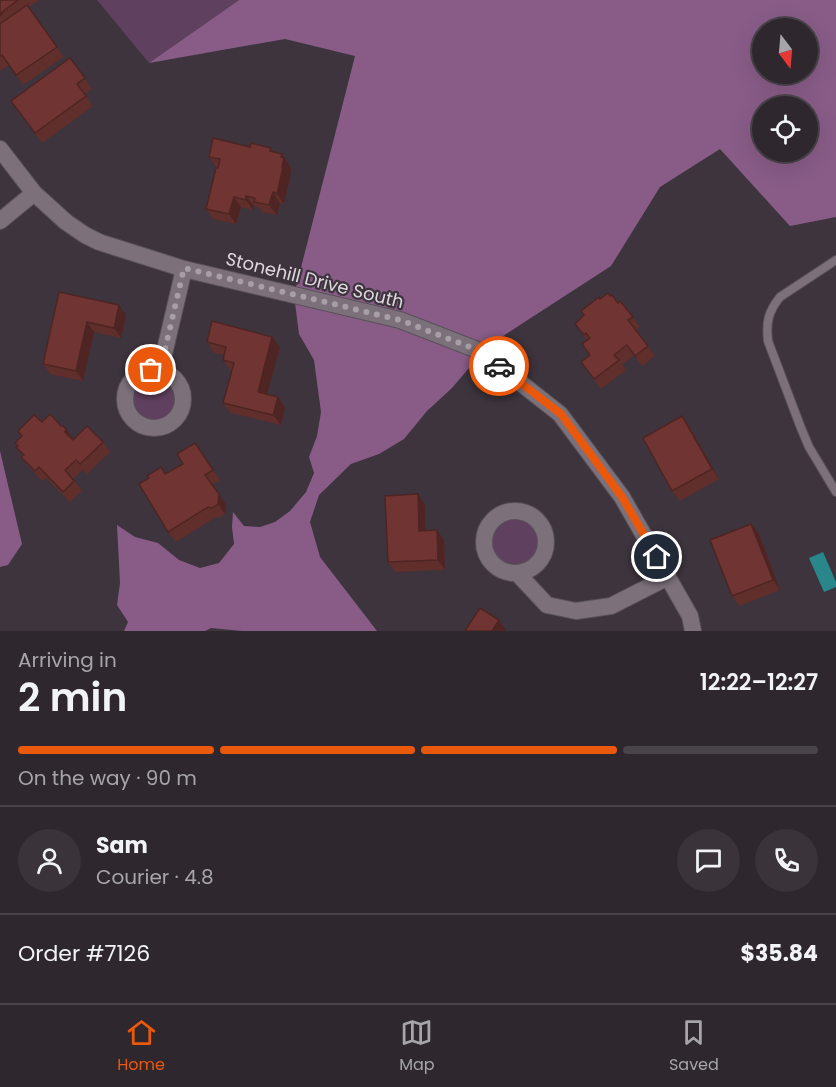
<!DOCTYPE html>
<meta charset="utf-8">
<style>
body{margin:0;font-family:Poppins,sans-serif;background:#3a333a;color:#f1f3f6;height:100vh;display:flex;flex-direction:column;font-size:22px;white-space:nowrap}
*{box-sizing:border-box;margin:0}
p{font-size:20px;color:#a7a5aa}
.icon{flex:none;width:33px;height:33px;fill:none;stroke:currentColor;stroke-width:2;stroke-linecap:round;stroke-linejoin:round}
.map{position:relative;height:631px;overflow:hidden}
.panel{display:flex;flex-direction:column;background:#2e272e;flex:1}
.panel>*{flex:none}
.needle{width:39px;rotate:164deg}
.buttons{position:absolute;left:752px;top:18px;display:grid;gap:12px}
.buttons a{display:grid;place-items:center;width:66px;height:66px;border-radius:50%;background:#2e272e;box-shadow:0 6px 24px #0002,0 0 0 2px #49444a;font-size:30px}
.pin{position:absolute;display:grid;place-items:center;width:51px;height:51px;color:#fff;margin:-26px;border:3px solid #fff;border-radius:50%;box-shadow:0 2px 6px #0007}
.courier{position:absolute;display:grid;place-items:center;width:60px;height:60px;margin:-30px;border:4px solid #ea580c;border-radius:50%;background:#fff;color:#222;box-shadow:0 2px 8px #0007}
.overview em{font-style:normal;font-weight:600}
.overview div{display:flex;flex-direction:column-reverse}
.overview{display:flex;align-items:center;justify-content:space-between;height:102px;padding:0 18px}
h1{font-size:39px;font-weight:600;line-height:45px}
.bar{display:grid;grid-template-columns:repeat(4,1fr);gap:9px 6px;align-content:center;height:72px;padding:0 18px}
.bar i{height:8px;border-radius:4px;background:#49444a}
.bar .on{background:#ea580c}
.bar p{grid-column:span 4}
.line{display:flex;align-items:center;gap:15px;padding:0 18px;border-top:2px solid #49444a}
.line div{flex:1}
.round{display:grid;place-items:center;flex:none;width:63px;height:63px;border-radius:32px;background:#3a333a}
.tabs{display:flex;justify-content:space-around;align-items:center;height:84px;border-top:2px solid #49444a;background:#2e272e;font-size:16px;color:#a7a5aa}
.tabs a{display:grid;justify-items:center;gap:3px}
.tabs .on{color:#ea580c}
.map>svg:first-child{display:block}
</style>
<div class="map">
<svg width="836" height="631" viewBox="0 0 836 631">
<rect width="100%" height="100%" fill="#3d343d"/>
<g fill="#60405f">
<polygon points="97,0 239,0 149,63"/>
<circle cx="154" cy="399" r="29"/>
<circle cx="515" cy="542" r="31"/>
</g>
<g fill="#885c87" fill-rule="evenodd">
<path d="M 239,0 L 836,0 L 836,217 L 790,226 L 720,149 L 660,187 L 611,266 L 480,351 L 469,368 L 452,388 L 427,411 L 404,439 L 379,454 L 351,464 L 319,495 L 310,522 L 320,557 L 377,631 L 242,631 L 211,628 L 205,631 L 124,631 L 128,622 L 117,605 L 120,583 L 117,525 L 135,537 L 158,543 L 179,560 L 200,568 L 219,563 L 234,544 L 232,527 L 233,512 L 244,526 L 260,527 L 275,522 L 290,511 L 306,492 L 314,473 L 309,457 L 317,436 L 321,412 L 314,360 L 299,334 L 294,295 L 355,56 L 285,39 L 149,63 ZM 762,28 L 807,28 L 807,74 L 762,74 ZM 762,106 L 807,106 L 807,152 L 762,152 Z"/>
<polygon points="0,451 22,544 8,565 0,567"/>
</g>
<polygon fill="#29868b" points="823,552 836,582 836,587 824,592 809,558"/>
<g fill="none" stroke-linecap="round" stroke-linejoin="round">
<defs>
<path id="lane" d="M 836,260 L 780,297 C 768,312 766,322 768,341 L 801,428 L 809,447 L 836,492"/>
<g id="street">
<polyline points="0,149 34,193 66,222 85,235 99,242 184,269 400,320 480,351 560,414 622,497 690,616 693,631"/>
<polyline points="0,221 34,193"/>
<circle cx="154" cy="399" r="29"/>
<polyline points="160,371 184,269"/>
<circle cx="515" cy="542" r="31"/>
<polyline points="517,573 547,605 576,611 611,606 668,577"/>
</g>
</defs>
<use href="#lane" stroke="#585158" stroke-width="10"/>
<use href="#street" stroke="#585158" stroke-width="18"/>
<use href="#lane" stroke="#7c717b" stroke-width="8"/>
<use href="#street" stroke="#7c717b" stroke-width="16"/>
</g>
<g fill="#602e2b">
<polygon points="0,0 39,0 29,7 64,57 23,85 9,65 0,71"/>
<polygon points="70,58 92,89 85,94 93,106 42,143 11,101"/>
<polygon points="274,152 282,154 291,168 290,176 290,178 284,204 280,203 277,215 262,212 258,207 254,206 253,210 241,207 236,224 213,219 206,209 218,167 216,167 209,157"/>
<polygon points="59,292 126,315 121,338 94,332 83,381 50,374 43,364"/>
<polygon points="610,296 633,317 640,327 636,330 655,356 642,366 634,355 622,365 626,370 601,389 581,362 589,355 582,344 587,340 575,324 600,299"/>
<polygon points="207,342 280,347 267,394 285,407 281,425 231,413 223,403 232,371 230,370 223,360 224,355 214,353"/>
<polygon points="682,416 689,426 719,479 680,501 672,491"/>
<polygon points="42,422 73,439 73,440 103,442 110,452 87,474 83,470 73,479 82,491 70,502 46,478 42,481 29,467 21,457 23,456 16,447 17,446 15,443 22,436 18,431"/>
<polygon points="202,453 220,480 212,485 226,505 225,514 219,518 216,517 176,542 168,532 165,474"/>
<polygon points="425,505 426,530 437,530 444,540 445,570 395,572 388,562"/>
<polygon points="759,534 780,590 739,606 732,596"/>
</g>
<g fill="#4e2523">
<polygon points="282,154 291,168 290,176 290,178 284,204 277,194 282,167 281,157"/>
<polygon points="273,192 280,203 277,215 269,205"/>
<polygon points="246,196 254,206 253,210 246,200"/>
<polygon points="234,197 241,207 236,224 229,214"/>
<polygon points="119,305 126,315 121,338 114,328"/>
<polygon points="87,322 94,332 83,381 76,371"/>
<polygon points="272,337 280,347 265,402 258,392"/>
<polygon points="278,397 285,407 281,425 273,415"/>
<polygon points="682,416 689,426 719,479 712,469"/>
<polygon points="66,429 73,439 72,442 65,432"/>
<polygon points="219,494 226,505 225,514 218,504"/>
<polygon points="418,494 425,505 426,541 419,531"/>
<polygon points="751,524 759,534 780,590 773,580"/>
<polygon points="437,530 444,540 445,570 438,560"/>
<polygon points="499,620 506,630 505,631 492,631"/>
</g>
<g fill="#703532" stroke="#4e2523" stroke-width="1.5">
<polygon points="0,0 18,0 1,13 2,14 0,16"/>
<polygon points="27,5 57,47 16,75 2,55 0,56 0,24"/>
<polygon points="70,58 85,78 77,84 86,96 35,133 11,101"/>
<polygon points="213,138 250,147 251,143 271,148 270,151 282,154 281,157 284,158 282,167 283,167 277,194 273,192 269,205 254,202 255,198 246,196 246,200 234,197 229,214 206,209 216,168 218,168 220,159 209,157"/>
<polygon points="59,292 119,305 114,328 87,322 76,371 43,364"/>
<polygon points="608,293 610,296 612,295 618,303 620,301 633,317 628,320 648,346 635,356 627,345 614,355 619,360 594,379 581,362 590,355 582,344 590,338 586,333 584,335 575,324 584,315 581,311 599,297 600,299"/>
<polygon points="212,321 272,337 258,392 278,397 273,415 223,403 234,363 223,360 226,347 207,342"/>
<polygon points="50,414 61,426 63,426 66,429 65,432 73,440 87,426 103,442 80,464 76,460 65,470 74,481 63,492 39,467 35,471 21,457 24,455 16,447 18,446 15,443 22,436 18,431 34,415 42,422"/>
<polygon points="682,416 712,469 672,491 643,438"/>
<polygon points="195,443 213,470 205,475 219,494 218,504 212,508 208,507 168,532 139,484 149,478 147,476 161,467 165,474 183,464 177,454"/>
<polygon points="418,494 419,531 437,530 438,560 388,562 385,496"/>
<polygon points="751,524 773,580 732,596 710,540"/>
<polygon points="480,608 499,620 492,631 465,631"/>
</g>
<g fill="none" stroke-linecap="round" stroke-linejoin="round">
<polyline stroke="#a69fa6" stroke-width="6" stroke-dasharray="0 10.8" points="151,370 160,371 184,268 400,320 480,351 499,366"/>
<polyline stroke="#ea580c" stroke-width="8" points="499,366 561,414 622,497 657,557"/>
</g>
<g text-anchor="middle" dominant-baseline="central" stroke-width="4.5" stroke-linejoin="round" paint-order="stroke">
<g font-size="18" fill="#ded8de" stroke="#3d343d">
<text transform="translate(315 280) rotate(14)">Stonehill Drive South</text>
</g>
</g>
</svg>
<div class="buttons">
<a><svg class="needle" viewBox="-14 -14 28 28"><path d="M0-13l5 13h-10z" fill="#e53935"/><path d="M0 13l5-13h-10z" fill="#a7a5aa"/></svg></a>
<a><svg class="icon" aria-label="locate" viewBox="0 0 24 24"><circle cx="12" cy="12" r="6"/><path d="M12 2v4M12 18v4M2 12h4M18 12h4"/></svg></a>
</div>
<div class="pin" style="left:151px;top:370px;background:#ea580c"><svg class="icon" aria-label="bag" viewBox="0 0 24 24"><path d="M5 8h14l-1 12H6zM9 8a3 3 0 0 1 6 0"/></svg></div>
<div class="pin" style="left:657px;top:557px;background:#1f2937"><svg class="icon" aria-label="home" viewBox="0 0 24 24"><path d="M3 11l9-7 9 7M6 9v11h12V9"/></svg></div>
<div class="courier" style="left:499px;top:366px"><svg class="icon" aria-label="car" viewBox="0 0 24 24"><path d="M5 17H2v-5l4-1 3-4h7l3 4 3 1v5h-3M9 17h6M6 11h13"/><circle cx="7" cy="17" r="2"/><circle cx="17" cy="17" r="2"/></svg></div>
</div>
<section class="panel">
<div class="overview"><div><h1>2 min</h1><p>Arriving in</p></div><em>12:22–12:27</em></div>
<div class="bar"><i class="on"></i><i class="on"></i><i class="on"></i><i></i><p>On the way · 90 m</p></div>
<div class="line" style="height:108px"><a class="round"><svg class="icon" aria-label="person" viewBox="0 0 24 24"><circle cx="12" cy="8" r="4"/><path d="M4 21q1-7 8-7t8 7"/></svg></a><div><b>Sam</b><p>Courier · 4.8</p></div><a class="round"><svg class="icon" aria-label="chat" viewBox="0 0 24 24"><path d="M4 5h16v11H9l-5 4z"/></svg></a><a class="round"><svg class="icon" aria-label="phone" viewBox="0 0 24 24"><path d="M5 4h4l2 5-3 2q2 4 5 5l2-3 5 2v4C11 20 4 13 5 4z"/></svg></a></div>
<div class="line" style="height:78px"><div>Order #7126</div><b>$35.84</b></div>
</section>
<nav class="tabs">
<a class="on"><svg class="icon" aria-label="home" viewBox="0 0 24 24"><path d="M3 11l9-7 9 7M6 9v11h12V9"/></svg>Home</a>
<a><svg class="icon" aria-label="map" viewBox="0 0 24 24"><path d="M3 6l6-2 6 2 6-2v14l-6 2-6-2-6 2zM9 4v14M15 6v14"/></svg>Map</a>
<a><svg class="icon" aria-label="saved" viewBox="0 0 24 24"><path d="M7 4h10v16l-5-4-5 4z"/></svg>Saved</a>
</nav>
